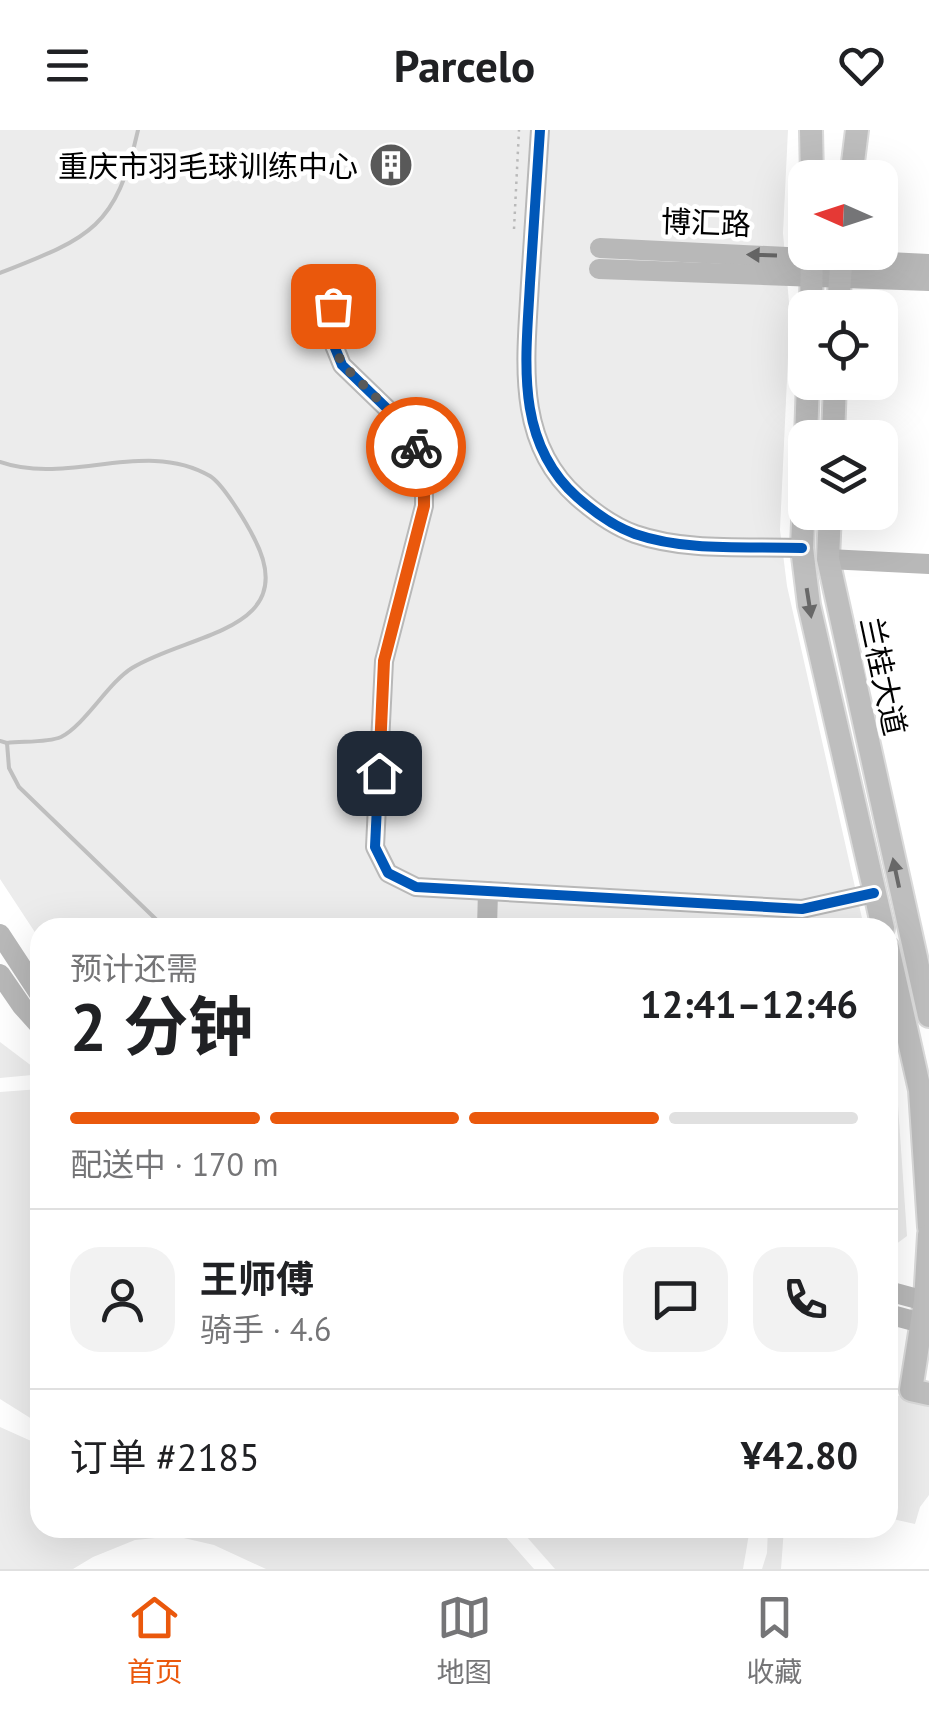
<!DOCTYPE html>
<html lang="zh">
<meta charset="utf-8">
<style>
body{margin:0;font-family:"PT Sans","Noto Sans SC",sans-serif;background:#f2f2f2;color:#202124;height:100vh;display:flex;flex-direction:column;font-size:38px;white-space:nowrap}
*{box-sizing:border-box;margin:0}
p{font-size:32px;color:#757577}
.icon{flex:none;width:55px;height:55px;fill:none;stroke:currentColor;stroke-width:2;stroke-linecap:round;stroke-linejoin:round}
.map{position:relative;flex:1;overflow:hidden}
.drawer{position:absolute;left:30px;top:788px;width:868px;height:620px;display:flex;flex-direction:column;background:#fff;border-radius:30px;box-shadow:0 10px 40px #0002}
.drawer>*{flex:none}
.needle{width:65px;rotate:273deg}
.buttons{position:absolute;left:788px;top:30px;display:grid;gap:20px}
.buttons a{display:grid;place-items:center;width:110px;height:110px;border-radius:20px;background:#fff;box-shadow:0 10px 40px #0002;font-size:50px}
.pin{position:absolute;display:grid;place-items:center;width:85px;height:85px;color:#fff;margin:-42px;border-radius:20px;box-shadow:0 5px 15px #0006}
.courier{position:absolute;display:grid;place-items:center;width:100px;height:100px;margin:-50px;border:8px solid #ea580c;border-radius:50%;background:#fff;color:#222;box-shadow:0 2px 12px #0007}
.head em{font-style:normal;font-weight:700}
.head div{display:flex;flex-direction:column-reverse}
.head{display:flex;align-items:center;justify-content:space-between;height:170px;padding:0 40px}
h1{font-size:65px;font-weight:700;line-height:75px}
.bar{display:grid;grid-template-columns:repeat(4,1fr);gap:15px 10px;align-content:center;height:120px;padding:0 40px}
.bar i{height:12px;border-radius:8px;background:#e0e0e0}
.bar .on{background:#ea580c}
.bar p{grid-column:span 4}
.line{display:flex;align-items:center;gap:25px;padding:0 40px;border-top:2px solid #e0e0e0}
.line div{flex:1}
.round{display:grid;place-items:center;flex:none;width:105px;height:105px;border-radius:30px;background:#f2f2f2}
header{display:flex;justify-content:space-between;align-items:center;height:130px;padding:0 40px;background:#fff;font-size:45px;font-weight:700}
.dock{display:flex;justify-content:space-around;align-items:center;height:140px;border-top:2px solid #e0e0e0;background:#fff;font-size:28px;color:#757577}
.dock a{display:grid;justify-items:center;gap:5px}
.dock .on{color:#ea580c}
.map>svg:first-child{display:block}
</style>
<header><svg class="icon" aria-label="menu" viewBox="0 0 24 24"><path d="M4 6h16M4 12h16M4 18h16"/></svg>Parcelo<svg class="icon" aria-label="heart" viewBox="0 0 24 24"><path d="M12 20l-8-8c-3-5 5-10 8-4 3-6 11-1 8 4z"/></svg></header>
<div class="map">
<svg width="929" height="1439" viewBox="0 0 929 1439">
<rect width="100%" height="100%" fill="#fff"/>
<g fill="#ececec">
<polygon points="0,0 788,0 783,103 790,184 780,400 787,456 864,797 40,798 40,810 0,749"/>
<polygon points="888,901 897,961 907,1106 888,1120"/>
<polygon points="0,912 37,940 32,945 0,948"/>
<polygon points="40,959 40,1294 0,1269 0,962"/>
<polygon points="888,1255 896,1265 929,1275 929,1365 920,1377 915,1394 888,1388"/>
<polygon points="0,1297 40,1315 40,1398 498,1398 534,1439 266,1439 214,1415 175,1406 135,1410 93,1427 73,1439 0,1439"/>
<polygon points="519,1398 750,1398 743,1439 555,1439"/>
<polygon points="768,1398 784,1398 781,1439 762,1439 767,1423"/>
</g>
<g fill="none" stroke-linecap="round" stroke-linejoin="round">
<g stroke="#bfbfbf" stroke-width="4">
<path d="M 0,143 C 89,108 116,99 138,0"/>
<path d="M 0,332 C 68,356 145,308 210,346 C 223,354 246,392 254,408 C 303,501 188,503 132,538 C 108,553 85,595 61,607 C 47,613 22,611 7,613 L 0,611"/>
<polyline points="7,613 9,638 19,657 165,798"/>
</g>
<defs>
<g id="primary">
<polyline points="811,0 812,48"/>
<polyline points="851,48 857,0"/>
<polyline points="811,178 812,122"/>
<polyline points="838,178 842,122"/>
<polyline points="806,308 808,252"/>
<polyline points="833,308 835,252"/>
<polyline points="805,341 802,418 809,475 883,798"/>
<polyline points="830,382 828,429 929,886"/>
<polyline points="888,818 920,960 929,1097"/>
<polyline points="929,1105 925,1171 911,1260 929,1264"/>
</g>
</defs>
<use href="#primary" stroke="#dbdbdb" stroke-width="26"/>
<g stroke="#b9b9b9" stroke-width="2.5" stroke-dasharray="2.5 5" stroke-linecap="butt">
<polyline points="514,99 519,0"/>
<polyline points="888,960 897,961"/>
</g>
<g stroke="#b8b8b8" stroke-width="20">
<path d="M 540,0 C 537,51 533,102 530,153 C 526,229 514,311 577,367 C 594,382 613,396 635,404 C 687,422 748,416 802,418"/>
<polyline points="600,118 929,134"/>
<polyline points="599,139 929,151"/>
<polyline points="333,176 331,208 342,235 401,292 416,317 424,344 424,376 384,531 375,717 388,743 416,757 802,779 874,763"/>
<polyline points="828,429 929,434"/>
<polyline points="487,798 488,761"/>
<polyline points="0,804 40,865"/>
<polyline points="0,844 22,876 40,896"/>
<polyline points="888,1161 929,1172"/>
<polyline points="888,1184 929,1195"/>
</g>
<use href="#primary" stroke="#bebebe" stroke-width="22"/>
<defs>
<g id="cycleway">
<path d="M 540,0 C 537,51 533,102 530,153 C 526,229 514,311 577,367 C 594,382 613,396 635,404 C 687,422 748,416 802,418"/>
<polyline points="333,176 331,208 342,235 401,292 416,317 424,344 424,376 384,531 375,717 388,743 416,757 802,779 874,763"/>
</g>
</defs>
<use href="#cycleway" stroke="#fff" stroke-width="16"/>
<use href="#cycleway" stroke="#0057b8" stroke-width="10"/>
</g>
<defs><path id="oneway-solid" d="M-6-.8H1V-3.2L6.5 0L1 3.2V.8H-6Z" transform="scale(2.5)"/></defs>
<use fill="#656565" href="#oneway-solid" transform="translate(762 125) rotate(-178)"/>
<g fill="#686868">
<use href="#oneway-solid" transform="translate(809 473) rotate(81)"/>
<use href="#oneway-solid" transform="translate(896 743) rotate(-102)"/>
</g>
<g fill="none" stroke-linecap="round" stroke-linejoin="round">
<polyline stroke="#595959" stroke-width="10" stroke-dasharray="0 18" points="333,176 331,208 342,234 401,292 416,317"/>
<polyline stroke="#ea580c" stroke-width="12" points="379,643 384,531 424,376 424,344 416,317"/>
</g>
<defs>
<symbol id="building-disc" viewBox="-11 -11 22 22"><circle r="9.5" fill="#595959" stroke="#fff"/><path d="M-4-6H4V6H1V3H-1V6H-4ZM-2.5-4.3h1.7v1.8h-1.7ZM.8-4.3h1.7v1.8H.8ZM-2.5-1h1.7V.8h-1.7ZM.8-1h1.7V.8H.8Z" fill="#fff"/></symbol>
</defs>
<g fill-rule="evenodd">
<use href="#building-disc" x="366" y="10" width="50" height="50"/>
</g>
<g text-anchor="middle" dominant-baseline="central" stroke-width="9" stroke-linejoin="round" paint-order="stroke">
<g font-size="30" fill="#000" stroke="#fff" text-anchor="end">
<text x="358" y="35">重庆市羽毛球训练中心</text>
</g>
<g font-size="30" fill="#000" stroke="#fff">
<text transform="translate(706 92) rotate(2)">博汇路</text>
<text transform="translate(884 546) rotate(78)">兰桂大道</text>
</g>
</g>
</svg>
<div class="buttons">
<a><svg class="needle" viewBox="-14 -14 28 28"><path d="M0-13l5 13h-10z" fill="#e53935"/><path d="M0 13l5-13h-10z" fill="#757577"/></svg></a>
<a><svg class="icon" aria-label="locate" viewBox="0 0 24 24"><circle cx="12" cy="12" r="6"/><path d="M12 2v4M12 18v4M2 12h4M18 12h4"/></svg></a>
<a><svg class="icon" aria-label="layers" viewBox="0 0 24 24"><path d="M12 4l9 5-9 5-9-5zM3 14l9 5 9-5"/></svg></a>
</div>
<div class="pin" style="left:333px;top:176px;background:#ea580c"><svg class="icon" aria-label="bag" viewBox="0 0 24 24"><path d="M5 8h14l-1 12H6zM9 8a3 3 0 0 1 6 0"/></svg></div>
<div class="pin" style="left:379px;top:643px;background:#1f2937"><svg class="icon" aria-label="home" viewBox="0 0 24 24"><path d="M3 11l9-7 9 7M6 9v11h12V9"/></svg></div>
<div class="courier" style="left:416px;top:317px"><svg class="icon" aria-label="bike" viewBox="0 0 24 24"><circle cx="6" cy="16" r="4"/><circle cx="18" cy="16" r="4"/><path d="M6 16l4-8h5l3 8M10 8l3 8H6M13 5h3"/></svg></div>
<section class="drawer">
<div class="head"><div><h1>2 分钟</h1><p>预计还需</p></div><em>12:41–12:46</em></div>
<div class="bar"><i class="on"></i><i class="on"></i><i class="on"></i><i></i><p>配送中 · 170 m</p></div>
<div class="line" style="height:180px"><a class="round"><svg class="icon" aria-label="person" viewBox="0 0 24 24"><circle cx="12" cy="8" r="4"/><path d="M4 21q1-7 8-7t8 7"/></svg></a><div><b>王师傅</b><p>骑手 · 4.6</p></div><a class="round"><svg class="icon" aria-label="chat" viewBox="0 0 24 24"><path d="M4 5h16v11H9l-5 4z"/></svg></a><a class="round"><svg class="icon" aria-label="phone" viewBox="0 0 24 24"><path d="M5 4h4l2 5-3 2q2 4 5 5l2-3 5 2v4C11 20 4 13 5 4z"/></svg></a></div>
<div class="line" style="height:130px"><div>订单 #2185</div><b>¥42.80</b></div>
</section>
</div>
<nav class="dock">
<a class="on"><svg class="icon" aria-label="home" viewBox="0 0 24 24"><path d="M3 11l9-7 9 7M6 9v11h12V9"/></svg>首页</a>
<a><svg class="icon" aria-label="map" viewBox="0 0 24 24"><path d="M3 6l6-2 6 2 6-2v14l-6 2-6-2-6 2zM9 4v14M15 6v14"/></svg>地图</a>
<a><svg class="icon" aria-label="saved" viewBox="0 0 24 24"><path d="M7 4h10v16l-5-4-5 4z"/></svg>收藏</a>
</nav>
